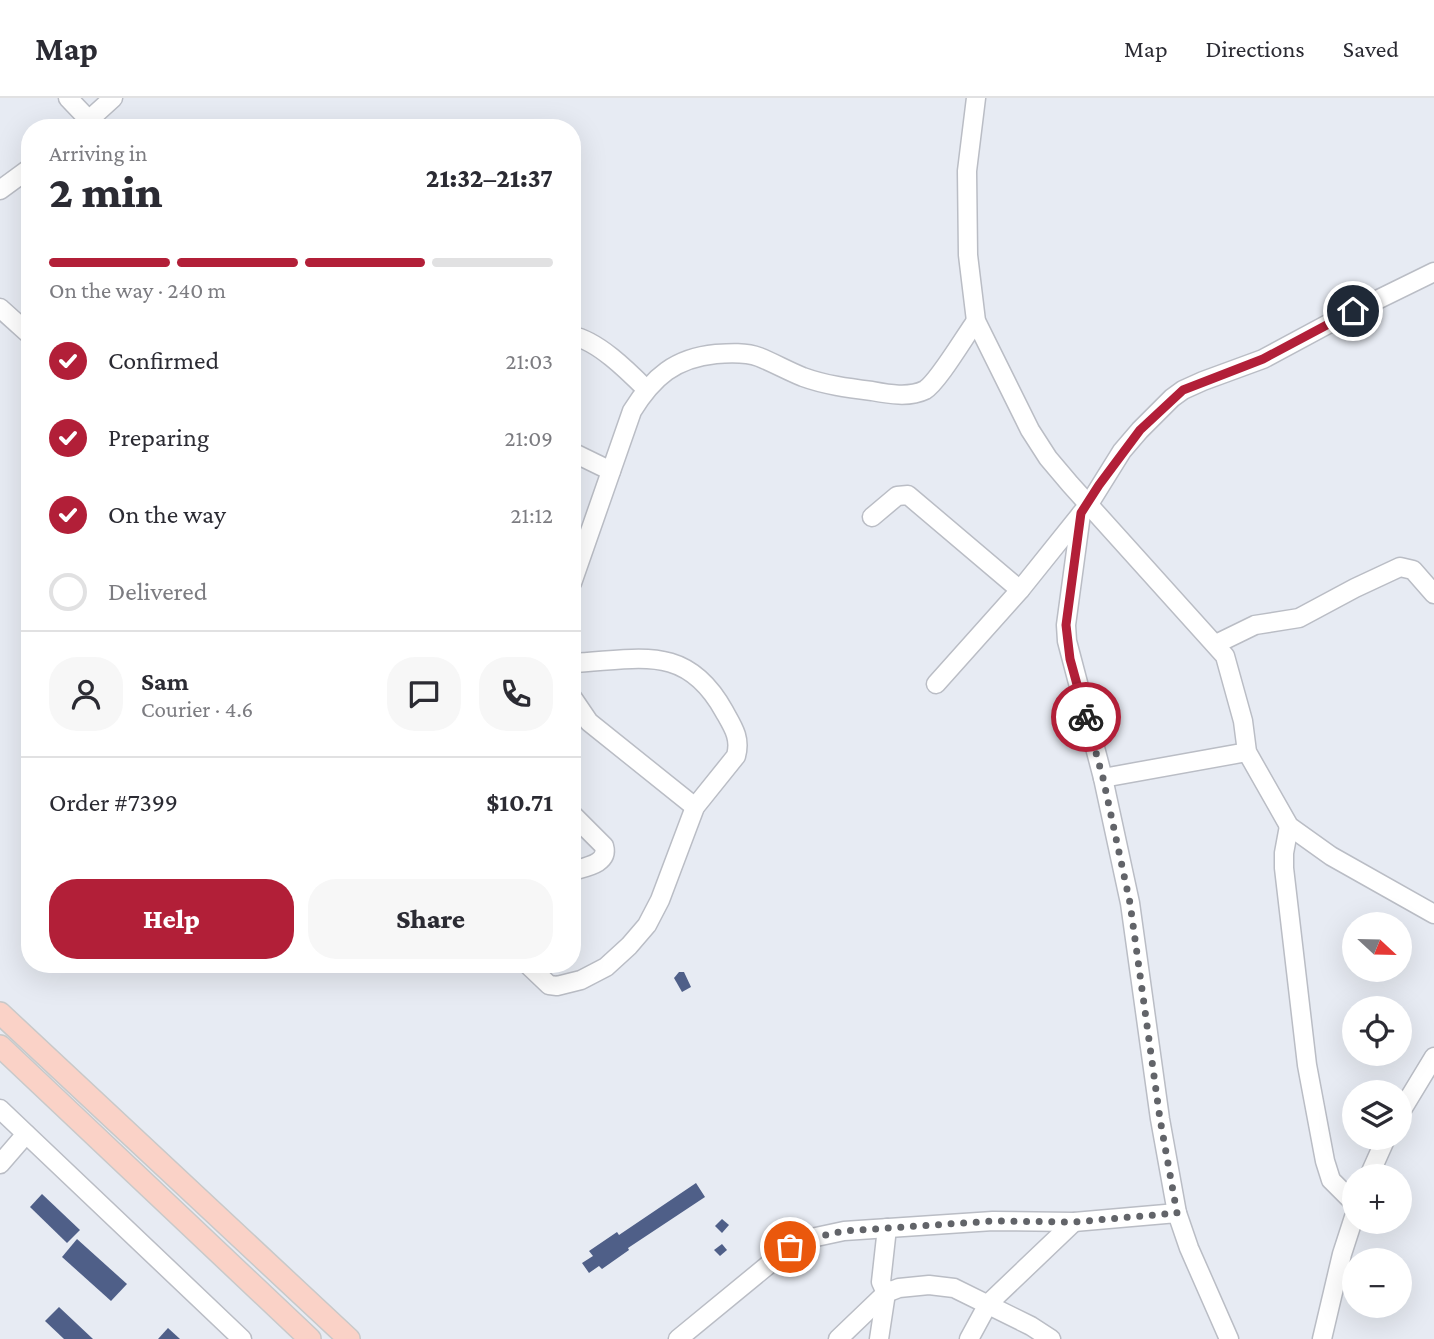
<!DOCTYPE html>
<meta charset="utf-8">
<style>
body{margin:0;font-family:"Crimson Pro",serif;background:#f7f7f7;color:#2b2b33;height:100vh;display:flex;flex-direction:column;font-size:26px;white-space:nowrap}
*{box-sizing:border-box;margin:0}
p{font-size:23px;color:#7c7c81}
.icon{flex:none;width:38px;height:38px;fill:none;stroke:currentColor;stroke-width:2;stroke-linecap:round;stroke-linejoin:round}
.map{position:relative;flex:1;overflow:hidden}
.sheet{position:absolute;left:21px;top:21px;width:560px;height:854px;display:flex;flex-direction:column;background:#fff;border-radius:28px;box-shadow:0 7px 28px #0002}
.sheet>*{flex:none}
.needle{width:46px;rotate:112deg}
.controls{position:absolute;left:1342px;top:814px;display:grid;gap:14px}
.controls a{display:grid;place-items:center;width:70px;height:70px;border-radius:50%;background:#fff;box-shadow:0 7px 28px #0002;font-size:35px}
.pin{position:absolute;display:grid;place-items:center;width:60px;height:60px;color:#fff;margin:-30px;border:4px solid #fff;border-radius:50%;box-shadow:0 2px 7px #0007}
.courier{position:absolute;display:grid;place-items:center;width:70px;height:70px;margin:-35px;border:5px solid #b21f38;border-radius:50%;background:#fff;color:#222;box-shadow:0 2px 9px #0007}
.overview em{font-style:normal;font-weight:800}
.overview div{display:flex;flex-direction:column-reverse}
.overview{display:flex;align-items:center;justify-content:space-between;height:119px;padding:0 28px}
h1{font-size:46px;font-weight:800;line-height:52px}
.bar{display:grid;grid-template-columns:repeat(4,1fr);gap:10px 7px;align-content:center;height:84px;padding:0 28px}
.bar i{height:9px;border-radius:5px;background:#e1e1e2}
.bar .active{background:#b21f38}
.bar p{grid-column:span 4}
.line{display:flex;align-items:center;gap:18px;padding:0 28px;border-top:2px solid #e1e1e2}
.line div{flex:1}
.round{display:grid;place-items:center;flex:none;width:74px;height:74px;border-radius:28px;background:#f7f7f7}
ol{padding:0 28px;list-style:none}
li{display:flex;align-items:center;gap:21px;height:77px}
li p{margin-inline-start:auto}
li .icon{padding:7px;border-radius:50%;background:#b21f38;color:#fff;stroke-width:4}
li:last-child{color:#7c7c81}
li i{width:38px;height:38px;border:4px solid #e1e1e2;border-radius:50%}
.action{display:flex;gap:14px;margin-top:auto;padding:14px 28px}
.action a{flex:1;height:80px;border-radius:28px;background:#b21f38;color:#fff;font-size:28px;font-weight:800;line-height:80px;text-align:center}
.action a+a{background:#f7f7f7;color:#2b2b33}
header{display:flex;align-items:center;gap:42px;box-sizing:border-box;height:98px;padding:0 35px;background:#fff;border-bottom:2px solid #e1e1e2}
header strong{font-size:33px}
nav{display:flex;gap:38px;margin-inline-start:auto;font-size:24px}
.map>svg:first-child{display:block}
</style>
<header>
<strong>Map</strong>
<nav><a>Map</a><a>Directions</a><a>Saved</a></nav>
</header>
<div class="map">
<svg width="1434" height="1241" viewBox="0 0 1434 1241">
<rect width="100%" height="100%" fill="#e7ebf3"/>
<g fill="#4f5f88">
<polygon points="679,874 684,874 691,889 682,894 674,880"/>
<polygon points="696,1085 705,1099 628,1150 629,1152 602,1171 599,1168 589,1175 582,1165 593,1158 589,1153 617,1134 619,1137"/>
<polygon points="42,1096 80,1132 67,1145 30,1109"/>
<polygon points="722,1121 729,1127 722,1135 715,1128"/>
<polygon points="77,1141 127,1186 111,1203 62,1159"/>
<polygon points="722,1146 727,1152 720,1158 714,1152"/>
<polygon points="59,1209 93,1241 64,1241 45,1223"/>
<polygon points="168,1230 180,1241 158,1241"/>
</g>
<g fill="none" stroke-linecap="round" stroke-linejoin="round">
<defs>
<g id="minor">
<polyline points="68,0 89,22"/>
<polyline points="976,0 967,73 968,157 976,223 1030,332 1048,360 1070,386 1225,558 1243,623 1247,654 1289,728 1331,758 1434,816"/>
<polyline points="80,30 113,0"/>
<polyline points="0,92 30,70"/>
<polyline points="0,210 30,237"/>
<path d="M 572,238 C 597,242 628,273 646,291"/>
<polyline points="572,354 611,373"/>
<polyline points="1081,416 1066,527 1067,543 1103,680 1247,654"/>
<polyline points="872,419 897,398 908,397 1020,492"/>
<path d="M 572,485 L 632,313 C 653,279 675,260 716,256 C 730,255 746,254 759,259 C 774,265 788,273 803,279 C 825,287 848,290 872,293 C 888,296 909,300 925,292 C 938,284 965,238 976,223"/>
<polyline points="1216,546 1255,527 1299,520 1355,490 1400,469 1413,472 1434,496"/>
<polyline points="936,586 1020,492 1089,406 1122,353 1140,332 1172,300 1183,292 1203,283 1263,261 1330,225 1434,174"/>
<polyline points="572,599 589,624 695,709"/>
<polyline points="1103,680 1130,805 1160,1021 1177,1115"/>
<path d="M 572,716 L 604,748 C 609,766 585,769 572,773"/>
<polyline points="1289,728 1284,755 1284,770 1307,967 1325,1063 1331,1082 1354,1105"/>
<path d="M 527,866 L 549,887 L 557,888 L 581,882 L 606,869 L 629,848 L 647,827 L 660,802 L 695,709 L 736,658 C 741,640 733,629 724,613 C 686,544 638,562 572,565"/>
<polyline points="0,1011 242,1241"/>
<polyline points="1400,1015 1434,959"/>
<polyline points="0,1066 26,1036"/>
<polyline points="1369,1078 1386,1040"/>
<polyline points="678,1241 790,1149 816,1139 844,1133 993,1123 1074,1124 1177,1115 1189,1150 1229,1241"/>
<polyline points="838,1241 886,1195 899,1190 929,1187 954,1190 1031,1228 1051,1241"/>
<polyline points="879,1241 886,1195 881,1184 887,1130"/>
<polyline points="969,1241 988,1206 1074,1124"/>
<polyline points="1322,1241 1342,1156 1354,1119"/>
</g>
<g id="major">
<polyline points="0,915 349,1241"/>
<polyline points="0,948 310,1241"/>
</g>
</defs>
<use href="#minor" stroke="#babdc5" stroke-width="21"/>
<use href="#major" stroke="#c8c9c9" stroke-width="24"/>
<use href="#minor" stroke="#fff" stroke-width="18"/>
<use href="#major" stroke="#fad2c7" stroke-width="21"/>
</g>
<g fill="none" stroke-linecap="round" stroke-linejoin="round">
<polyline stroke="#626469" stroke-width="7" stroke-dasharray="0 12.6" points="790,1149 816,1139 844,1133 993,1123 1074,1124 1177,1115 1160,1021 1130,805 1103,680 1086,619"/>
<polyline stroke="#b21f38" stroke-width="9" points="1086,619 1070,561 1066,527 1081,415 1099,387 1140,332 1183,292 1263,261 1353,213"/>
</g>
</svg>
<div class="controls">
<a><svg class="needle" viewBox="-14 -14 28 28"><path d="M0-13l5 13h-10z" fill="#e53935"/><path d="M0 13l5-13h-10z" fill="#7c7c81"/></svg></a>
<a><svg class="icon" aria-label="locate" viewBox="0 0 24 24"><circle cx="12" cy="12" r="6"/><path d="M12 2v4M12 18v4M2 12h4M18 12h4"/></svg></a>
<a><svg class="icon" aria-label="layers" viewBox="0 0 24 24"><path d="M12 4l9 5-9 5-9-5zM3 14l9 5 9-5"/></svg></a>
<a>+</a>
<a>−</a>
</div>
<div class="pin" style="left:790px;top:1149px;background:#ea580c"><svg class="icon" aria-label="bag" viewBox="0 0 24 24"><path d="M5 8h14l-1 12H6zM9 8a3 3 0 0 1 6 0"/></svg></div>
<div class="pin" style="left:1353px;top:213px;background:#1f2937"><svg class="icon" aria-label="home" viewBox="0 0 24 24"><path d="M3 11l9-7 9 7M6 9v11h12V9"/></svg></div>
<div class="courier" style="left:1086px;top:619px"><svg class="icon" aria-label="bike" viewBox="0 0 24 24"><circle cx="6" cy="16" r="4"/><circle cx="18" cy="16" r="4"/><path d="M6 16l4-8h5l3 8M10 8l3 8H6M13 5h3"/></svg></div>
<section class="sheet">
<div class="overview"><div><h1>2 min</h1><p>Arriving in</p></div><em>21:32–21:37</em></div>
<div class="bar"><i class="active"></i><i class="active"></i><i class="active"></i><i></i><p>On the way · 240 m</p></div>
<ol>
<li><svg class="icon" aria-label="check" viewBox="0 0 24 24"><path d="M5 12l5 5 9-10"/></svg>Confirmed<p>21:03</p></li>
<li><svg class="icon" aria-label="check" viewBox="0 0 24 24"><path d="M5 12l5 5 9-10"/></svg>Preparing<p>21:09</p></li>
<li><svg class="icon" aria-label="check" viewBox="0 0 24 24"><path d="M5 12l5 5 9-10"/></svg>On the way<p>21:12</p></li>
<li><i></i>Delivered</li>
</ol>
<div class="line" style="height:126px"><a class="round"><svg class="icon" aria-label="person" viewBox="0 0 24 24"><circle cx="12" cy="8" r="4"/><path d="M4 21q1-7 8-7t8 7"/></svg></a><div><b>Sam</b><p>Courier · 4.6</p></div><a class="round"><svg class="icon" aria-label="chat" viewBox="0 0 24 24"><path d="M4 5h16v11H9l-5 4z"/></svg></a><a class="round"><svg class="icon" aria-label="phone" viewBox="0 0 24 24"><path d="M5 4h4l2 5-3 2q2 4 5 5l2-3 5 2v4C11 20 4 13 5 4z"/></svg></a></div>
<div class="line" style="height:91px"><div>Order #7399</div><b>$10.71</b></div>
<div class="action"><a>Help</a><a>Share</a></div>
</section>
</div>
